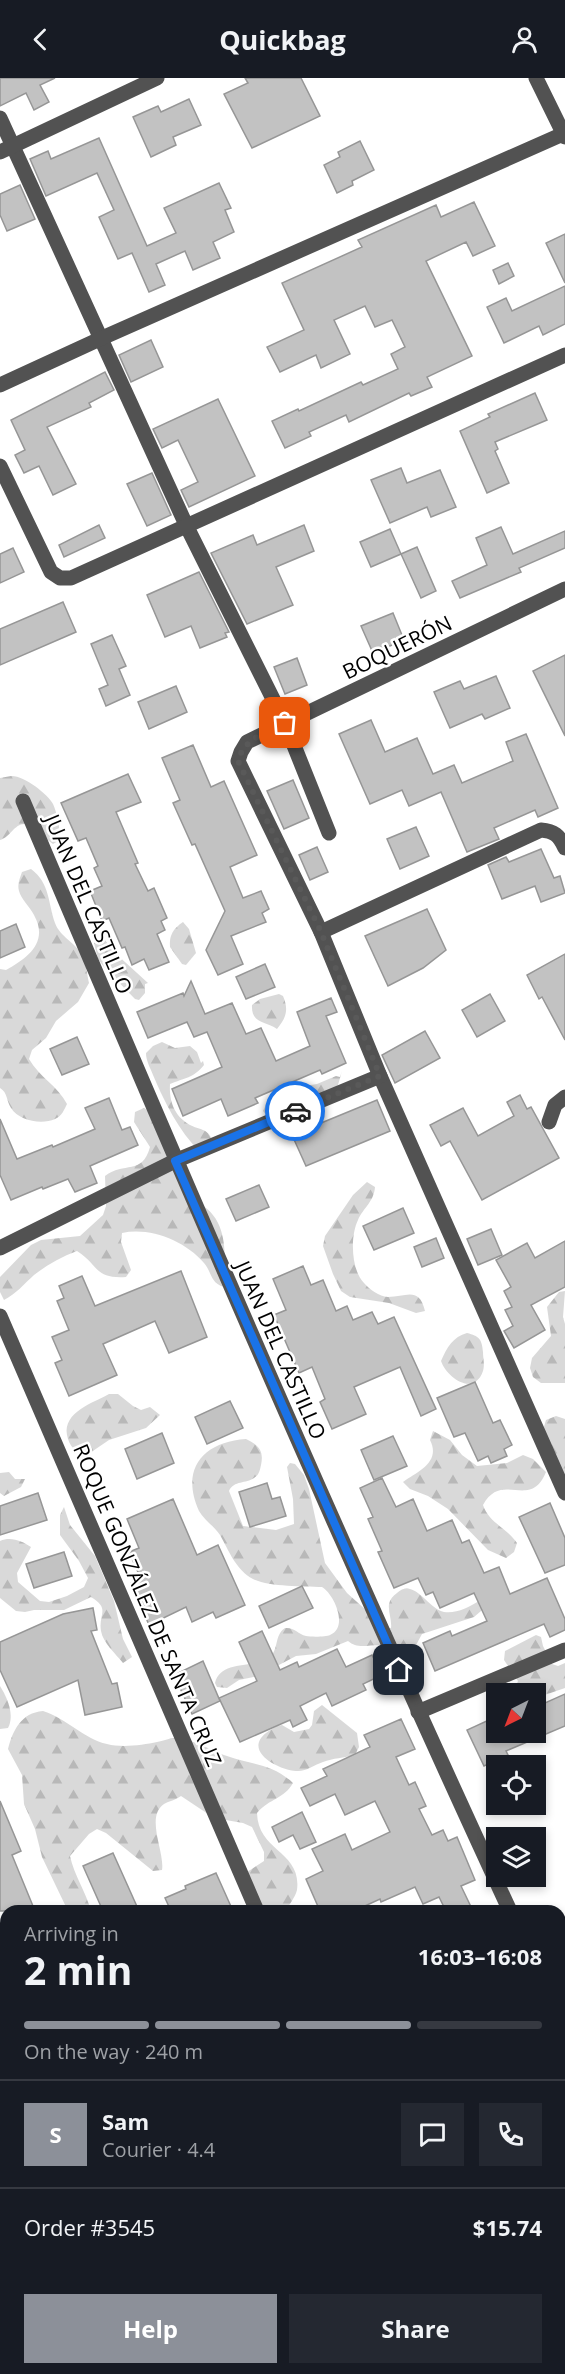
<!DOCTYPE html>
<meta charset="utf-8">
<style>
body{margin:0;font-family:"Open Sans",sans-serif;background:#242831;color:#f1f3f6;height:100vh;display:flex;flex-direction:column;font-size:22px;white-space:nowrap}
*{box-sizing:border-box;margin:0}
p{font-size:20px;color:#9ea1a6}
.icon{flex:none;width:33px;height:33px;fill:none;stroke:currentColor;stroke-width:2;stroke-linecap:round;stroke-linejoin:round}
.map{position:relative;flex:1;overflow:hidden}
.drawer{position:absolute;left:0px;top:1827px;width:566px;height:470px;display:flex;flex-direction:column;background:#171b24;border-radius:18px 18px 0 0;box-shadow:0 3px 9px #0003}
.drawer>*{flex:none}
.needle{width:39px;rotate:222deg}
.buttons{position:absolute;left:486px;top:1605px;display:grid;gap:12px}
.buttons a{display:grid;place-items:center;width:60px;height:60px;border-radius:0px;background:#171b24;box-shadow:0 3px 9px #0003;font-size:30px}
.pin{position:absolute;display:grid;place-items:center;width:51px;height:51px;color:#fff;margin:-26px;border-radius:12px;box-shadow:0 3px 9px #0006}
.courier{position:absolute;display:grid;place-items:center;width:60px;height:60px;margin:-30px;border:4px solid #1a73e8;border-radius:50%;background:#fff;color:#222;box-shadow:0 2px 8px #0007}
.summary em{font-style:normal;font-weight:700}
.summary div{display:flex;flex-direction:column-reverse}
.summary{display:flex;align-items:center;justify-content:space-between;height:102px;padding:0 24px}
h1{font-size:39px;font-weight:700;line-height:45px}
.bar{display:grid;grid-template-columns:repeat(4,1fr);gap:9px 6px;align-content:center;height:72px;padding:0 24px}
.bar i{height:8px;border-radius:4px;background:#363941}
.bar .current{background:#8c9099}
.bar p{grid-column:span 4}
.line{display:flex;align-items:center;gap:15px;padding:0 24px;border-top:2px solid #363941}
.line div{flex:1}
.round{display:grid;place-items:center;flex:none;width:63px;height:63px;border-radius:0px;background:#242831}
.button{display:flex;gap:12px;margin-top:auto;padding:12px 24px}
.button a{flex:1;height:69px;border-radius:0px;background:#8c9099;color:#fff;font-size:24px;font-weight:700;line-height:69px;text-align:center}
.button a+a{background:#242831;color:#f1f3f6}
header{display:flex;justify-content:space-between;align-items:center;height:78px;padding:0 24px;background:#171b24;font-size:27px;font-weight:700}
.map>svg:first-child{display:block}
</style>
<header><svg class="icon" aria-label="back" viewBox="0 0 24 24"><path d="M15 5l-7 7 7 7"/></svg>Quickbag<svg class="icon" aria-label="person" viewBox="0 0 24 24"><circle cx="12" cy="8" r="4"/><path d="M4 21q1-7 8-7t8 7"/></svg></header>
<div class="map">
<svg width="565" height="2296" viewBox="0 0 565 2296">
<defs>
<pattern id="forest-firs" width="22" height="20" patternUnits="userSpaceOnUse" patternTransform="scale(1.5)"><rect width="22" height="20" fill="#d9d9d9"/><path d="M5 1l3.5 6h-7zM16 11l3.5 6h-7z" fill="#b8b8b8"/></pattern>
</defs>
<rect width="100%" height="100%" fill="#fff"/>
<g fill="url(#forest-firs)">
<path d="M 11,698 C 23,697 48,716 53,726 C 57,735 62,755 58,763 L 53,766 L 26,746 C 14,745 11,759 0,762 L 0,700 Z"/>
<path d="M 31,791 C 50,805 48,825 55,845 C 60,859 76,865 82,877 C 86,885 87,896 89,905 L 78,924 L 56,943 L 46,960 L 32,972 L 29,981 C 39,999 58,1008 67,1026 C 64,1032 62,1038 55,1041 C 42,1047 19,1043 11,1030 C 6,1022 8,1015 0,1010 L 0,891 L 6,892 C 28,880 49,864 34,837 C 30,829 21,821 19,813 C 17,806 20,800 22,794 Z"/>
<path d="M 183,844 L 189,851 L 196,875 L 186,887 L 182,886 L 170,869 C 169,857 173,851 183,844 Z"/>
<polygon points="101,860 105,862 114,874 148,905 145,906 145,915 139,922 135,921 104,889 98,881 94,865"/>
<path d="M 279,916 L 283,918 C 289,932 286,940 277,951 C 266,943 251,946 252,927 L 260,921 Z"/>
<path d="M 162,964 L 175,970 L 190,968 L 197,974 L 201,985 L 203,983 L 204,987 C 194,1000 184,1000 170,1006 C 169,1023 174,1038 190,1047 C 199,1052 208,1050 212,1062 L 200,1074 C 178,1052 165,1025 153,997 C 150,989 146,983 146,975 L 153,968 Z"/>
<polygon points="342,993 338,1007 332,1015 270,1041 263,1033 267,1025 298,1009 317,1006 336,998 340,999"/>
<path d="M 144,1030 L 151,1034 L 195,1123 C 230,1140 225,1176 224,1209 C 210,1205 212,1194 204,1185 C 185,1163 151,1149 122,1155 L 121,1164 L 131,1192 L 126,1199 C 94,1201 99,1187 77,1173 C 61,1179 47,1187 34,1197 C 24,1206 16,1216 4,1222 L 0,1214 L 0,1199 L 31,1167 L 41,1162 L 80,1158 L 103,1137 L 106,1128 L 105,1098 C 124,1083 142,1098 150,1069 L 134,1044 L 135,1034 Z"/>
<path d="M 367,1104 L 375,1109 C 374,1124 363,1130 358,1142 C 350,1158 351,1192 364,1205 C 370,1212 379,1218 388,1219 C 406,1219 419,1208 425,1233 L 416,1235 L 389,1225 L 350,1219 L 341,1213 L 333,1196 L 323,1168 L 325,1158 L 353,1117 Z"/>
<polygon points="565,1213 563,1239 565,1246 565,1305 541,1305 533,1299 530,1290 532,1280 551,1258 547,1229 559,1214"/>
<path d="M 467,1255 C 479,1258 482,1261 483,1274 C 483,1280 485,1287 483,1293 C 474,1319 447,1300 441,1283 C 447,1269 453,1259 467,1255 Z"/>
<path d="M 109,1316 L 118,1316 L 133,1328 L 141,1332 L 150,1329 L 160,1337 L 146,1350 L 109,1362 L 84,1379 C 75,1373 69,1368 67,1357 C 63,1334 93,1325 109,1316 Z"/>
<polygon points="556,1338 565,1341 565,1418 543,1352 546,1342"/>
<path d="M 433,1353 L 450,1362 L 462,1377 L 477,1388 L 507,1385 L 523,1377 L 533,1381 L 546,1394 C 530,1433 502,1392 483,1427 C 489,1445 507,1450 517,1465 L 514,1474 L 506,1480 L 488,1472 L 448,1431 L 428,1418 L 410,1411 L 403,1404 C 419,1393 441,1384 430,1362 Z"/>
<path d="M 246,1361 C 259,1367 264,1373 261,1387 C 260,1392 259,1397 254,1400 C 246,1406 234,1402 229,1413 L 243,1448 L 276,1452 L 294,1446 L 293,1421 L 287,1389 L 290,1385 L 295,1386 L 304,1397 L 309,1411 L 325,1485 L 347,1515 L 386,1550 L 391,1550 C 392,1542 388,1534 389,1526 C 390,1521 393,1518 397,1515 C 414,1499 428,1531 444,1534 C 456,1536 469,1529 479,1523 L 488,1527 L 474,1539 L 422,1556 L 415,1569 L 422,1589 L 420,1599 L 411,1601 L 382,1567 C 370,1566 358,1572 348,1563 L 316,1576 L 296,1578 L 258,1598 L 239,1602 L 227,1610 L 217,1609 L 215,1605 C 220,1583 249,1590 267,1581 C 280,1574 273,1558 285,1550 C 294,1549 298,1556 306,1558 C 311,1559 326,1559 330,1557 C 349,1549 334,1516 322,1509 C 303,1508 270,1509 253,1501 C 236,1492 229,1473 220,1457 C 214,1448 204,1442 199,1433 C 180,1391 203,1364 246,1361 Z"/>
<polygon points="9,1394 15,1401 25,1401 21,1409 4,1418 0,1415 0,1395"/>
<path d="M 64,1429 L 70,1447 L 95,1478 L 114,1523 L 123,1561 L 132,1579 L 123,1585 C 116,1576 103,1565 101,1553 C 98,1536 111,1531 91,1519 L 64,1532 L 34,1532 L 25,1534 L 16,1533 L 0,1520 L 0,1463 C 11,1458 22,1463 31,1469 L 17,1495 L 18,1504 L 40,1523 L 49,1524 L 67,1518 L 84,1509 L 88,1500 L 79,1483 L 60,1457 L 60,1437 Z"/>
<polygon points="536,1557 541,1559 543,1568 552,1586 558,1588 565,1585 565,1610 536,1620 536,1616 498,1616 502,1612 516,1608 518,1603 504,1582 505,1573"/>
<path d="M 0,1608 C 7,1619 15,1637 8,1650 L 0,1651 Z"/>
<path d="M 322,1627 L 357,1655 L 359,1669 L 355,1677 C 344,1680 333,1680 323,1684 C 314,1687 306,1694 296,1693 C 278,1692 243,1673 266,1655 C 271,1651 276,1648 282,1647 L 294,1654 L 309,1651 L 312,1647 L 314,1633 Z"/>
<path d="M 43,1633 C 66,1640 84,1661 107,1666 C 122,1670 143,1667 157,1664 C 163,1663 169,1660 175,1660 C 192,1660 211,1673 227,1678 C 252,1687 272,1685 293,1705 C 284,1721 270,1720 257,1735 C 258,1774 302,1773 297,1812 C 295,1820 289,1826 286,1833 L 260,1833 L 247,1794 L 264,1783 L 264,1774 L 252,1749 L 243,1745 L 214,1740 L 181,1718 C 176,1722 169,1723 164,1726 C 145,1739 165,1774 162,1792 L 153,1793 L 106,1755 L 97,1751 L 89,1756 L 70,1778 C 74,1797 86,1814 91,1833 L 68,1833 L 42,1779 L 35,1751 L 24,1726 L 22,1697 L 8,1671 C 13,1652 21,1635 43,1633 Z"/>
<polygon points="6,2072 6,2176 0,2174 0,2074"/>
</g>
<g fill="#c2c2c2" stroke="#969696" stroke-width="1.5">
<polygon points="0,0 55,0 40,7 49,24 34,32 26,15 0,28"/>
<polygon points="245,0 301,0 320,38 252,70 224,16 248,5"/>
<polygon points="189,21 201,47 173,59 176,67 151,79 133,39 158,28 161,34"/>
<polygon points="99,60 147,168 176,155 164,130 219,105 231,130 225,132 234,154 213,164 220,180 193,192 185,173 156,186 165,207 149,214 132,175 118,181 99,139 114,132 97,95 46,118 30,81 48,73 51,81"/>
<polygon points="360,63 374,92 352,103 353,107 337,115 324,87 340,79 338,74"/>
<polygon points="20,107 35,141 7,153 0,137 0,116"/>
<polygon points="474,124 495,168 473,178 466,164 426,183 472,278 427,299 432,309 411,318 409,315 349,344 346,337 309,354 311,358 285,370 272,343 298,331 299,333 361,304 363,307 398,291 391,276 405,269 392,242 375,249 365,228 334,242 350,276 321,290 316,277 280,294 267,269 304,252 282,205 362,169 358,162 436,127 441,139"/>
<polygon points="565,156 565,205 546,165"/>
<polygon points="508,185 514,198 499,206 493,192"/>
<polygon points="565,208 565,246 543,257 539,248 504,265 487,229 506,220 512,233"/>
<polygon points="151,262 163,289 131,304 119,277"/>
<polygon points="105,294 114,312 89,325 91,329 47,349 76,406 53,417 39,388 24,395 15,377 25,372 11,342"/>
<polygon points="535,315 547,342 495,364 498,371 495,373 509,405 487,415 460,353 490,339 488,336"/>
<polygon points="218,321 255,398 189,429 181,412 198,404 178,362 162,370 153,351"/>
<polygon points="401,390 407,405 440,392 456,429 431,439 427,429 390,445 371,402"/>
<polygon points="152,395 171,437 147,448 127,406"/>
<polygon points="99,447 105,460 64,479 59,467"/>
<polygon points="304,447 314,473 276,489 293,527 247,546 211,475 253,457 257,467"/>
<polygon points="501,449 513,476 565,453 565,470 519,490 521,494 460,520 452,503 487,487 476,460"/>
<polygon points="390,451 401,476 371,489 360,464"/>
<polygon points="417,469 436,513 421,520 401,476"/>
<polygon points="13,470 24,494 0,505 0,476"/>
<polygon points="199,494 229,554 225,555 227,559 200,570 191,548 165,559 147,517"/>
<polygon points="63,524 76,554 0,587 0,551"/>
<polygon points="393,535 404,562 373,575 361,548"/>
<polygon points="112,557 126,588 119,591 130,617 106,628 99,611 108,607 91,566"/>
<polygon points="565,577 565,658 533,593"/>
<polygon points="297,580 307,607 285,616 274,589"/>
<polygon points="496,598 510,630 485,641 482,636 450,650 434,614 460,603 464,611"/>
<polygon points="176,608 187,634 149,651 138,624"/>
<polygon points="371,642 385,674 417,660 433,696 454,687 462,705 513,683 506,664 526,656 558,730 538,739 535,732 494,750 499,761 467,774 441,714 409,728 402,712 370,726 339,656"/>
<polygon points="193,667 211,709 224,703 257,777 230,789 243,820 261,813 269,831 262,835 266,844 231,858 243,886 218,897 206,872 225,833 195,766 192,767 173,725 180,722 162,680"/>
<polygon points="128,696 141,724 116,734 138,785 135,786 148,813 154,810 167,840 161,843 165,852 157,856 169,884 149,892 144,881 132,887 125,869 122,870 109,840 102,843 90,813 102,808 94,790 98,788 86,760 78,763 61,725"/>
<polygon points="293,702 309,740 284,751 267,713"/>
<polygon points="416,749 429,778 400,791 387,761"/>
<polygon points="317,769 328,794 310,802 299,777"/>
<polygon points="541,771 554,800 560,798 565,815 541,824 535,808 502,821 488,787 506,779 509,784"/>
<polygon points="427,831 446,872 423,890 388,908 365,858"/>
<polygon points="16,846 25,869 0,880 0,853"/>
<polygon points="565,876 565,962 542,919 539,921 527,897"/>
<polygon points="265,886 275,909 246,921 236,899"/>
<polygon points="191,903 205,936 232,925 246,956 261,950 276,983 310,968 297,934 331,920 337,934 326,938 346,985 322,996 320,992 255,1020 258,1025 228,1038 221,1021 183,1038 172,1011 222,989 207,954 194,959 187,944 148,960 137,934 183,915 184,918"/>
<polygon points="490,916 505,943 477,959 462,932"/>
<polygon points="425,953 440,980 395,1005 382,977"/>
<polygon points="77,959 89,986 62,997 50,971"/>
<polygon points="520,1017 527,1031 531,1029 559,1080 482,1122 450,1063 441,1068 430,1047 463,1030 478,1058 514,1038 507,1024"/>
<polygon points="109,1020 122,1052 130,1049 138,1067 90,1088 97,1105 75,1114 68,1101 43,1111 42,1109 11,1122 0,1097 0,1041 17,1081 52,1067 53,1069 95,1051 85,1030"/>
<polygon points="377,1022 390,1053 306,1088 292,1057"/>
<polygon points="259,1107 269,1129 236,1143 226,1121"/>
<polygon points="403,1130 414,1155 374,1172 363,1148"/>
<polygon points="491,1151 502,1177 478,1187 467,1161"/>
<polygon points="436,1160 444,1180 422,1189 414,1169"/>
<polygon points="565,1163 565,1209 531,1227 545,1252 514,1270 504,1253 513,1248 505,1232 512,1229 504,1213 511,1209 496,1182 527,1165 535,1180"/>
<polygon points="303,1188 311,1207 323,1202 336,1233 347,1228 353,1242 372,1234 378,1246 394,1239 436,1331 421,1338 400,1289 354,1309 366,1336 332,1351 320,1324 325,1321 312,1289 299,1295 274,1237 286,1232 273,1201"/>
<polygon points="181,1193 207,1259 169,1275 155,1243 103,1266 117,1297 69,1318 55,1285 62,1282 52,1259 69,1252 57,1223 64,1220 59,1208 82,1198 95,1228"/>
<polygon points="475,1304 493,1345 500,1342 512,1367 504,1371 507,1378 491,1385 488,1378 478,1383 465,1355 454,1359 437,1320"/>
<polygon points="230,1323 243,1350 207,1366 195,1339"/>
<polygon points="162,1355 174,1385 137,1401 125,1371"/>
<polygon points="393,1358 407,1388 374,1402 361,1372"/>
<polygon points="382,1400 396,1429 413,1421 427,1453 452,1442 462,1465 469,1462 484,1495 499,1489 510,1516 547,1500 565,1541 565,1552 550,1559 544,1546 435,1593 423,1565 450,1553 452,1558 487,1543 474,1515 440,1530 433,1514 426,1517 418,1500 394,1510 378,1474 382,1473 368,1441 373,1439 360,1410"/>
<polygon points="267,1405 272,1421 280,1419 286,1438 250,1449 239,1414"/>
<polygon points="38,1415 47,1442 0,1457 0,1428"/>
<polygon points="173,1421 197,1477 218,1467 245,1527 216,1540 213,1534 192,1544 186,1529 149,1547 131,1505 141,1501 129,1474 139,1470 127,1441"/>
<polygon points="550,1425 565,1460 565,1487 545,1495 519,1439"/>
<polygon points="64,1474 72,1498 34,1510 26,1486"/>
<polygon points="302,1508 313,1530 269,1550 259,1528"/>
<polygon points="93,1530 97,1552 91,1553 112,1606 117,1605 122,1629 85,1637 78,1602 17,1629 0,1592 0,1564 63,1536"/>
<polygon points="262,1553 280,1592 297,1584 299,1589 337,1571 346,1589 372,1577 382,1597 363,1606 366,1612 332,1628 326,1615 300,1628 307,1642 293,1649 290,1642 240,1664 219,1620 257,1603 239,1564"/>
<polygon points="203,1583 220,1623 192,1636 174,1597"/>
<polygon points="565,1616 565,1648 506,1673 508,1677 484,1688 467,1652 491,1641 496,1654 536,1654 536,1629"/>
<polygon points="401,1641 415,1671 396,1679 409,1707 415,1704 426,1728 419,1731 432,1757 443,1752 448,1763 457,1759 475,1802 461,1808 473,1833 446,1833 439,1819 423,1826 415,1809 381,1824 380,1821 354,1833 320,1833 306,1801 323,1793 312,1771 345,1756 352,1772 390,1754 375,1723 345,1737 335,1716 310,1728 301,1710 327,1698 323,1691 370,1669 364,1657"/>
<polygon points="0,1723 21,1773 12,1777 35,1833 0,1833"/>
<polygon points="302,1734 316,1764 300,1771 293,1757 279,1764 272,1749"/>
<polygon points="113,1775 139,1833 103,1833 83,1788"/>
<polygon points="216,1795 233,1833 171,1833 165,1820 186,1811 185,1808"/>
</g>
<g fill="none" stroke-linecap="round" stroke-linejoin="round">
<g stroke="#525252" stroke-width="15">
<polyline points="536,0 565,59"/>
<polyline points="0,40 187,449 285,645 329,755"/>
<polyline points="0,74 157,0"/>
<polyline points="0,307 102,260 563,56"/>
<polyline points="0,388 51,494 60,500 71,500 565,277"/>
<polyline points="565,511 247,664 241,674 238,683 321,854 380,998 565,1415"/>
<path d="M 23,723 C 181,1095 340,1466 510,1833"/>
<path d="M 321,854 L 541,752 C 554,753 559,757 565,770"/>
<polyline points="549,1044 555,1027 565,1019"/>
<polyline points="0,1170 175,1083 380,998"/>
<polyline points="0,1238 257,1833"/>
<polyline points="418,1634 565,1572"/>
<polyline points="560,1937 565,1949"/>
<polyline points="0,1946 6,1953"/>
<polyline points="0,2002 6,2000"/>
<polyline points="560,2113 565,2111"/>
<polyline points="262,2290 265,2296"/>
<polyline points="458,2290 460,2296"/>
</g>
</g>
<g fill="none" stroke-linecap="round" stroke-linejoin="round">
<path stroke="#595959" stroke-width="6" stroke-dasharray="0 10.8" d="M 285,645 C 266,655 244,660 238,683 L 321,854 L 380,998 L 295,1033"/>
<polyline stroke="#1a73e8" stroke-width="8" points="295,1033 175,1083 399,1592"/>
</g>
<g text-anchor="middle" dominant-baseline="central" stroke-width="5" stroke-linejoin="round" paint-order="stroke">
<g font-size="21" fill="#000" stroke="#fff">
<text transform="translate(397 569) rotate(-26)">BOQUERÓN</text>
<text transform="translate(89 826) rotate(67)">JUAN DEL CASTILLO</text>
<text transform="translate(281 1272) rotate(66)">JUAN DEL CASTILLO</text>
<text transform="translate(148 1527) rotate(67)">ROQUE GONZÁLEZ DE SANTA CRUZ</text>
</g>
</g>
</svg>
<div class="buttons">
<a><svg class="needle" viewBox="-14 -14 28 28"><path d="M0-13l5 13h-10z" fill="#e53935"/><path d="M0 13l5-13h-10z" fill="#9ea1a6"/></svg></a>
<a><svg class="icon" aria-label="locate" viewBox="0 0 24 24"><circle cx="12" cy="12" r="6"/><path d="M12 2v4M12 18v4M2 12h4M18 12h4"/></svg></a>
<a><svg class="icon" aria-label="layers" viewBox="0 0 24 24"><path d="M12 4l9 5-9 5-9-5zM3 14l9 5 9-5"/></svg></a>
</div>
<div class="pin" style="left:285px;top:645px;background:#ea580c"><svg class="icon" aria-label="bag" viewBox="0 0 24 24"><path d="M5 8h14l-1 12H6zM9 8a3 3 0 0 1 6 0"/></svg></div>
<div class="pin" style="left:399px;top:1592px;background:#1f2937"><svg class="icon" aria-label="home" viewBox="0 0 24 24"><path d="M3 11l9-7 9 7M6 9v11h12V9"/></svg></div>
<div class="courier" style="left:295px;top:1033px"><svg class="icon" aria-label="car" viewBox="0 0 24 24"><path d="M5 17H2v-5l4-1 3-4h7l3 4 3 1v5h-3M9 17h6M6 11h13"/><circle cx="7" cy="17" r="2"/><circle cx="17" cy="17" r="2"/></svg></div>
<section class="drawer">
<div class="summary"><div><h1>2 min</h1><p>Arriving in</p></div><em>16:03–16:08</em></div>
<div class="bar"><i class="current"></i><i class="current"></i><i class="current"></i><i></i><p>On the way · 240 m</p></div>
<div class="line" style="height:108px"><b class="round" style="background:#8c9099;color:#fff">S</b><div><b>Sam</b><p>Courier · 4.4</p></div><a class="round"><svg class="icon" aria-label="chat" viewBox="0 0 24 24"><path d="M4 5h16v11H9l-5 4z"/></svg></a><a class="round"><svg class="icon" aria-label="phone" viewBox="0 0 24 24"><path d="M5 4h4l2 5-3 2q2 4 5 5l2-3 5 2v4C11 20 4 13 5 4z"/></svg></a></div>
<div class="line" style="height:78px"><div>Order #3545</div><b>$15.74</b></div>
<div class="button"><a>Help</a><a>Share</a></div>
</section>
</div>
